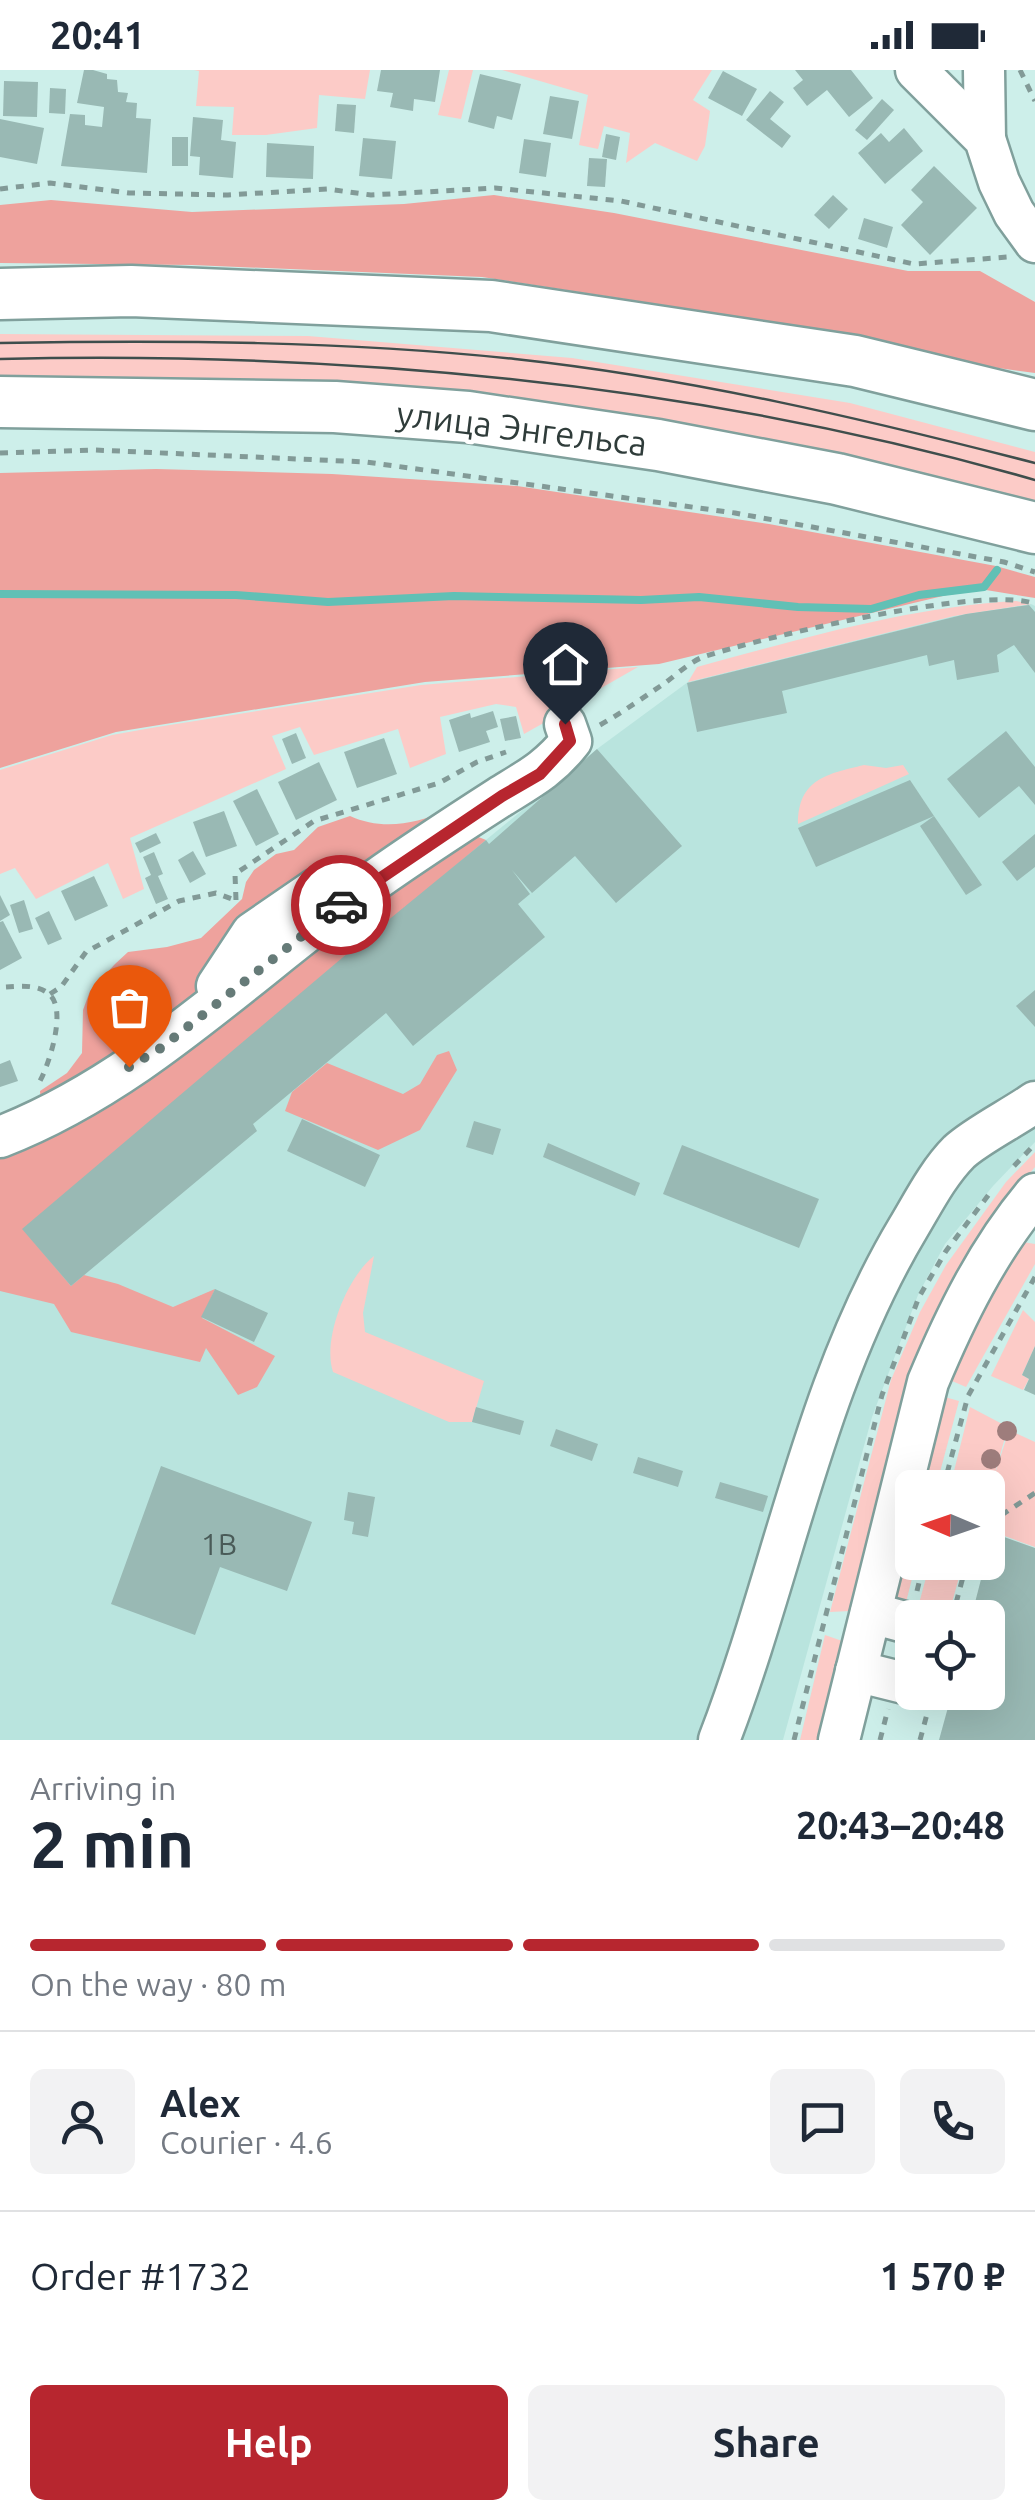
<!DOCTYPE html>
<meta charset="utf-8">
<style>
body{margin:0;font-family:Ubuntu,sans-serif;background:#f2f2f3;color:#1f2937;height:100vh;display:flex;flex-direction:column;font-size:38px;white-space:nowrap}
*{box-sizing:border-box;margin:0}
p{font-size:32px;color:#747a83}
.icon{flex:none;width:55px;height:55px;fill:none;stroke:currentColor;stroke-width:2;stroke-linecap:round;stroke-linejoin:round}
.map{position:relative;height:1670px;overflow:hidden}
.side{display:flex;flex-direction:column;background:#fff;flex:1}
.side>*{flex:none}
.needle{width:65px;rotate:272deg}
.controls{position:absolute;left:895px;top:1400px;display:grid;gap:20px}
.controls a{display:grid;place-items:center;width:110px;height:110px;border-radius:15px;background:#fff;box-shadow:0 10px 40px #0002;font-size:50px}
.pin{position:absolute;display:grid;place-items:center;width:85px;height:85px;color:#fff;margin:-102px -42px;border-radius:50% 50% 50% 0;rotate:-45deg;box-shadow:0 0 10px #0007}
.pin .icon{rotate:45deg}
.courier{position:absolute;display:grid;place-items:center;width:100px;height:100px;margin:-50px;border:8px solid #b7262f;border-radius:50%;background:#fff;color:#222;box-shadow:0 2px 12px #0007}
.headline em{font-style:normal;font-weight:700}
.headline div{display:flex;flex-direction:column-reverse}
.headline{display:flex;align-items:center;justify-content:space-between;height:170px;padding:0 30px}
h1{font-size:65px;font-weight:700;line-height:75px}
.bar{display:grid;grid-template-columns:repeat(4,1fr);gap:15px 10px;align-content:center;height:120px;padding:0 30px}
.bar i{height:12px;border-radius:8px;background:#e0e1e3}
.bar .selected{background:#b7262f}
.bar p{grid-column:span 4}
.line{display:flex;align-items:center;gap:25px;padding:0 30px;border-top:2px solid #e0e1e3}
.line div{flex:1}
.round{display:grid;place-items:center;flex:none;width:105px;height:105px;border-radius:15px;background:#f2f2f3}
.cta{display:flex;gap:20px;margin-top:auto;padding:20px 30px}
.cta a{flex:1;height:115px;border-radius:15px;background:#b7262f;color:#fff;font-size:40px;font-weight:700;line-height:115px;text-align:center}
.cta a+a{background:#f2f2f3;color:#1f2937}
.status{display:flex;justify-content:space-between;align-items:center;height:70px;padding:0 50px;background:#fff;direction:ltr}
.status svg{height:28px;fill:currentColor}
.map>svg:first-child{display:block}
</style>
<div class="status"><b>20:41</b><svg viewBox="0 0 49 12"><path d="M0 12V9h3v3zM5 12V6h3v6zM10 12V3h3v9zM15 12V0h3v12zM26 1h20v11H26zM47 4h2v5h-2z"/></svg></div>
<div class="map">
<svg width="1035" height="1670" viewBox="0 0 1035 1670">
<rect width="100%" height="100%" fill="#cdefea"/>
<polygon fill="#b9e4de" points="1031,534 1035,536 1035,1072 993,1116 945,1174 918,1225 872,1347 783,1670 0,1670 0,1174 342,888 597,679 688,612 954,546"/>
<g fill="#fccbc7">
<polygon points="194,0 370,0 365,29 319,25 317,58 266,65 232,65 234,37 196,36 199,1"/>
<polygon points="449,0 473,0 461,49 438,45"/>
<polygon points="502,0 712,0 693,30 710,41 705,76 697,91 655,73 626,93 630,63 604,56 598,79 579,75 588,25"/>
<polygon points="0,264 308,266 572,288 850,333 1035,382 1035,436 0,313"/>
<path d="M 1016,531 L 1031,534 L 954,546 L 688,612 L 697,597 C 801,569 908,537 1016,531 Z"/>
<polygon points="638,597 568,637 561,622 548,628 556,646 524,664 516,637 496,634 440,647 446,684 410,698 398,659 314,685 300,657 272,666 286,699 130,768 144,819 123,829 108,793 36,829 15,798 0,804 0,700 112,665 151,658 421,615"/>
<path d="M 864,695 L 886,698 L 903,695 L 909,704 L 798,754 C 798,709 827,704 864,695 Z"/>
<polygon points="1035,1082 1035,1097 1016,1119 909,1324 850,1541 830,1542 891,1310 920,1242 946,1195 1006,1112"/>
<polygon points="1023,1172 1035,1174 1035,1194 966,1317 945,1308 1002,1203"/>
<path d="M 374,1186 L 363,1243 L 365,1262 L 484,1311 L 472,1352 L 449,1352 L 333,1302 C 322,1269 347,1207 374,1186 Z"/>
<polygon points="1023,1240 1035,1252 1035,1276 1022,1305 1029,1309 1023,1320 991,1306"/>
<polygon points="941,1326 959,1331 936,1417 917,1418"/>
<polygon points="970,1337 1008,1357 993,1410 1009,1360 1035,1372 1035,1477 988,1460 988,1418 950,1417"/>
<polygon points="912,1433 912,1492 916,1493 903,1544 884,1540"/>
<polygon points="930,1493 963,1493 948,1547 915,1548"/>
<polygon points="825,1565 848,1573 824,1670 800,1670"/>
</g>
<g fill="#eea29d">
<polygon points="494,125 614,143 908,201 980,201 1035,232 1035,303 984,296 787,254 482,207 192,195 0,193 0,135 51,130 192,142 404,134"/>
<polygon points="156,399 332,404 517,416 769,454 996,496 1035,507 1035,528 986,520 947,525 659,594 425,612 116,662 0,698 0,403"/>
<path d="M 445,740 L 198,933 L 41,1037 L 40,1021 L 67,1003 L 82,983 L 83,940 L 90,921 L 115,894 L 128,882 L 167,877 L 201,868 L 242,829 L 246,812 L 254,800 L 276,784 L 294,780 L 318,757 L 350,746 C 380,760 416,755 445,740 Z"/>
<polygon points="461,760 486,770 23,1159 71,1216 84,1205 118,1214 173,1237 215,1219 202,1248 275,1286 257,1317 238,1325 206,1278 200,1292 71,1262 54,1234 0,1221 0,1077"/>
<polygon points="449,981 457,1000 420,1060 378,1080 285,1041 292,1022 327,993 403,1024 420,1014 437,985"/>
</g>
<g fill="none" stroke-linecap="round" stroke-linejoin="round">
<polyline stroke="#61c0b5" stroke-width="8" points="0,524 236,525 328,532 454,526 641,530 699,527 798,537 871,539 919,525 984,517 997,500"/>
</g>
<g fill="#99b9b4">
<polygon points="84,0 93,0 107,4 107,9 117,10 118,22 128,23 126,32 137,33 136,48 151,49 147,103 61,96 70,44 85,45 85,55 102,57 104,37 77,33"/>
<polygon points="381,0 440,0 435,32 414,29 413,41 390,37 393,23 377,21"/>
<polygon points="795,0 851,0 873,28 849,47 827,20 807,36 793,18 803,10"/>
<polygon points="723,1 757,19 742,46 708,28"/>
<polygon points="480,4 521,14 512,50 497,46 494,59 468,52"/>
<polygon points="4,11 38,12 37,47 3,46"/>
<polygon points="50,18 66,19 65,44 49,43"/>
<polygon points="770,21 784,32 770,49 791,66 782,78 746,50"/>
<polygon points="550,26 579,31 572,69 543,64"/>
<polygon points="882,29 894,40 867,70 855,60"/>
<polygon points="337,34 356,35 354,63 335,61"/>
<polygon points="193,47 223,50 221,70 236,72 233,108 199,105 200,87 190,86"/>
<polygon points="0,49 44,58 37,94 0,87"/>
<polygon points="904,58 923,81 885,114 858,83 881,63 889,72"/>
<polygon points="606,64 620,67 616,90 602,87"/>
<rect x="172" y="67" width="16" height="29"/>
<polygon points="363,68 396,71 392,109 359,106"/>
<polygon points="524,69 551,73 546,107 519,103"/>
<polygon points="267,73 314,76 313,109 266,107"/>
<polygon points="589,88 607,89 605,117 587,116"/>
<polygon points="934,96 977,138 930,185 901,155 923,132 911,120"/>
<polygon points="833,125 848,139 829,159 814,145"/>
<polygon points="864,148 893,157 887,178 858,169"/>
<polygon points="1029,535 1035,542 1035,603 1014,575 997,585 999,602 957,610 954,590 929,596 927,585 782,621 787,643 697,662 687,613 966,544"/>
<polygon points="561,623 569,642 558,647 550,628"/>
<polygon points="493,641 498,657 486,661 490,672 459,682 449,650 470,643 471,648"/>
<polygon points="516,646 521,668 505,671 500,649"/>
<polygon points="1006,661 1035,697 1035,735 1019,716 979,748 947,709"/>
<polygon points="296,663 306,688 292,694 282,669"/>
<polygon points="384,668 397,704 357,718 344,682"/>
<polygon points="597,679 682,776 616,833 575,786 532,823 512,800 530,824 518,834 545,867 413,976 386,943 253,1054 257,1061 71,1216 22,1159 342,888 486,770 489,774"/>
<polygon points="319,692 337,730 296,750 278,712"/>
<polygon points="910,710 934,746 816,797 798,758"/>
<polygon points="257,719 279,764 256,776 233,731"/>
<polygon points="224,741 237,776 206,787 193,752"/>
<polygon points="934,746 982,815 966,825 920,756"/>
<polygon points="156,763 161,773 140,783 135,773"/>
<polygon points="1035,764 1035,797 1017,811 1002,792"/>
<polygon points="193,781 206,804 190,813 178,790"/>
<polygon points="154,782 163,804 158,806 168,829 156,834 145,808 151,805 143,787"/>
<polygon points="94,806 108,836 75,851 61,821"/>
<polygon points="0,825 10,845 0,851"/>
<polygon points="24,830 33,859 19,863 10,835"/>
<polygon points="49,841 62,869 48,875 35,848"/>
<polygon points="3,851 22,888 0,900 0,852"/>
<polygon points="1035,920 1035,957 1016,936"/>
<polygon points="10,990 18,1011 0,1017 0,994"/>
<polygon points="302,1049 380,1085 365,1117 287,1081"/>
<polygon points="474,1051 501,1059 493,1085 466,1077"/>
<polygon points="548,1073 640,1113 635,1126 543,1087"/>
<polygon points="682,1075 819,1129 799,1178 663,1124"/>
<polygon points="215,1219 268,1243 254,1272 201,1247"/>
<polygon points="1035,1276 1035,1325 1024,1320 1029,1309 1022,1305"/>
<polygon points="476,1337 524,1351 520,1365 472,1352"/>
<polygon points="556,1359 598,1374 592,1391 550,1376"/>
<polygon points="638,1387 683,1401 678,1417 633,1403"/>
<polygon points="161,1396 312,1452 287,1521 220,1497 195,1565 111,1534"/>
<polygon points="720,1412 768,1426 763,1442 715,1428"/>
<polygon points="348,1422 375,1427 368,1467 352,1464 354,1452 344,1450"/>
<polygon points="993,1463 1035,1478 1035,1670 939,1670 950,1630 938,1627 940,1622 988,1622 988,1548 971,1548"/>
</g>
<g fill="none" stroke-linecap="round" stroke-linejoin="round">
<defs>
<g id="minor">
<polyline points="916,0 985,69 999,112 1014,143 1035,172"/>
<polyline points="984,0 985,69"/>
<polyline points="217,916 252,863 316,819 346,820"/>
<path d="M 0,1067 C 142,1012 251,898 374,811 C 415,782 458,754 500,727 C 529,709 549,699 571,671 L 565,654"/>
<polyline points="871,1543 912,1554"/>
<polyline points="856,1601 912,1615"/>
<path d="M 719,1670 C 784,1501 814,1315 908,1158 C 923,1133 938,1103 959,1082 C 976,1066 1014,1047 1035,1032"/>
<path d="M 839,1670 L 928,1312 C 956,1245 988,1180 1035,1124"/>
</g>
<g id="major">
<polyline points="0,224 131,221 491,236 855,291 1035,335"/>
<polyline points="0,332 335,337 468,347 658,375 837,409 1035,458"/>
</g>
</defs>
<use href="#minor" stroke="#80a09c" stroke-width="45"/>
<use href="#major" stroke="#80a09c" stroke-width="55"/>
<g stroke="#829a97" stroke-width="5" stroke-dasharray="8 8" stroke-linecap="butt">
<polyline points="1020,0 1035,31"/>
<polyline points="0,119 50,113 129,123 228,125 327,119 371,125 495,118 621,131 914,194 1008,187"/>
<polyline points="0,383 95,380 366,392 735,443 1004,492 1035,502"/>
<path d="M 600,655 C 623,642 644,627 665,613 C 677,604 690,592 703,587 C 760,568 985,514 1035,534"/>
<polyline points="236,830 235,804 314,751 439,713 477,692 506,682"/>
<path d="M 6,917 C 21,916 40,914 51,926 C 66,943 49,994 40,1011"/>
<polyline points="50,924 61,917 86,882 179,831 216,823 237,831"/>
<polyline points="1014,1096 1035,1074"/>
<polyline points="943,1418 968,1326 1035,1207"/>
<polyline points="988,1454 1035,1423"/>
<polyline points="917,1521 924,1492"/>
<polyline points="952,1548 967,1492"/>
<polyline points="794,1670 882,1325 919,1227 946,1181 990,1123"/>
<polyline points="880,1670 888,1639"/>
<polyline points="920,1670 927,1644"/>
</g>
<use href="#minor" stroke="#fff" stroke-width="40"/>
<use href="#major" stroke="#fff" stroke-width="50"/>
<g stroke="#3f4e4c" stroke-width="2.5">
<path d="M 0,273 C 171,270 345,271 515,289 C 691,308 864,349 1035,393"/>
<path d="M 0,289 C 349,281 698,313 1035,410"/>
</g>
</g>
<g fill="#9e7d7c">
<circle cx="1007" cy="1361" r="10"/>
<circle cx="991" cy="1389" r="10"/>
</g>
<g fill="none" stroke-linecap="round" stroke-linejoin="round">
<polyline stroke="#667b78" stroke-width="10" stroke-dasharray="0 18" points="129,997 161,978 341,835"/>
<polyline stroke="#b7262f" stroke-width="12" points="341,835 502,726 540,704 570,671 565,654"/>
</g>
<g text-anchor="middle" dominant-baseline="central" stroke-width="9" stroke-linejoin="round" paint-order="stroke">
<g font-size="30" fill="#4a5b58">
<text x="219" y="1474">1В</text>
</g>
<g font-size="35" fill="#2f3c3a" stroke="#fff">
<text transform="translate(522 358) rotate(7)">улица Энгельса</text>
</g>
</g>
</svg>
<div class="controls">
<a><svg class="needle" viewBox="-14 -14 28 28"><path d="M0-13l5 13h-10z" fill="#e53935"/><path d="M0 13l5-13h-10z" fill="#747a83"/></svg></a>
<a><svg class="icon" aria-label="locate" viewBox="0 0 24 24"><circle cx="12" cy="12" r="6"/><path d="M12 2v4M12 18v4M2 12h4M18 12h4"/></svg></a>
</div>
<div class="pin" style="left:129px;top:997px;background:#ea580c"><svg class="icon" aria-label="bag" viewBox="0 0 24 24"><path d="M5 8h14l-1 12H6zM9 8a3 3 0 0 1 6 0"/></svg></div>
<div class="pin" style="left:565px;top:654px;background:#1f2937"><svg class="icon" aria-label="home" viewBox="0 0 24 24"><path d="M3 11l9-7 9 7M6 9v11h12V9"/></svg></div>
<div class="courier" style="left:341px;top:835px"><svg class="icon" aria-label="car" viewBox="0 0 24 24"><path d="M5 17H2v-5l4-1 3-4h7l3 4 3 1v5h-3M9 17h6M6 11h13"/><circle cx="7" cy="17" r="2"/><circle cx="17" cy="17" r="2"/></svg></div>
</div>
<section class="side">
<div class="headline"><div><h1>2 min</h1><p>Arriving in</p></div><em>20:43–20:48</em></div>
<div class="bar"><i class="selected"></i><i class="selected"></i><i class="selected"></i><i></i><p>On the way · 80 m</p></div>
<div class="line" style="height:180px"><a class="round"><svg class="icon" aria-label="person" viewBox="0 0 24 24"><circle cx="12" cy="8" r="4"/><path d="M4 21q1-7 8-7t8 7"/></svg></a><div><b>Alex</b><p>Courier · 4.6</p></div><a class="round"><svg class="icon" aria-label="chat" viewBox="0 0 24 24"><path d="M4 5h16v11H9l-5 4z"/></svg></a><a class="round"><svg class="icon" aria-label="phone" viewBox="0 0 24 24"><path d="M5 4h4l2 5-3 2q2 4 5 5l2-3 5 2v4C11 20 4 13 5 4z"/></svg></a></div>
<div class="line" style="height:130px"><div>Order #1732</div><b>1 570 ₽</b></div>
<div class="cta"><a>Help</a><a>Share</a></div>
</section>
